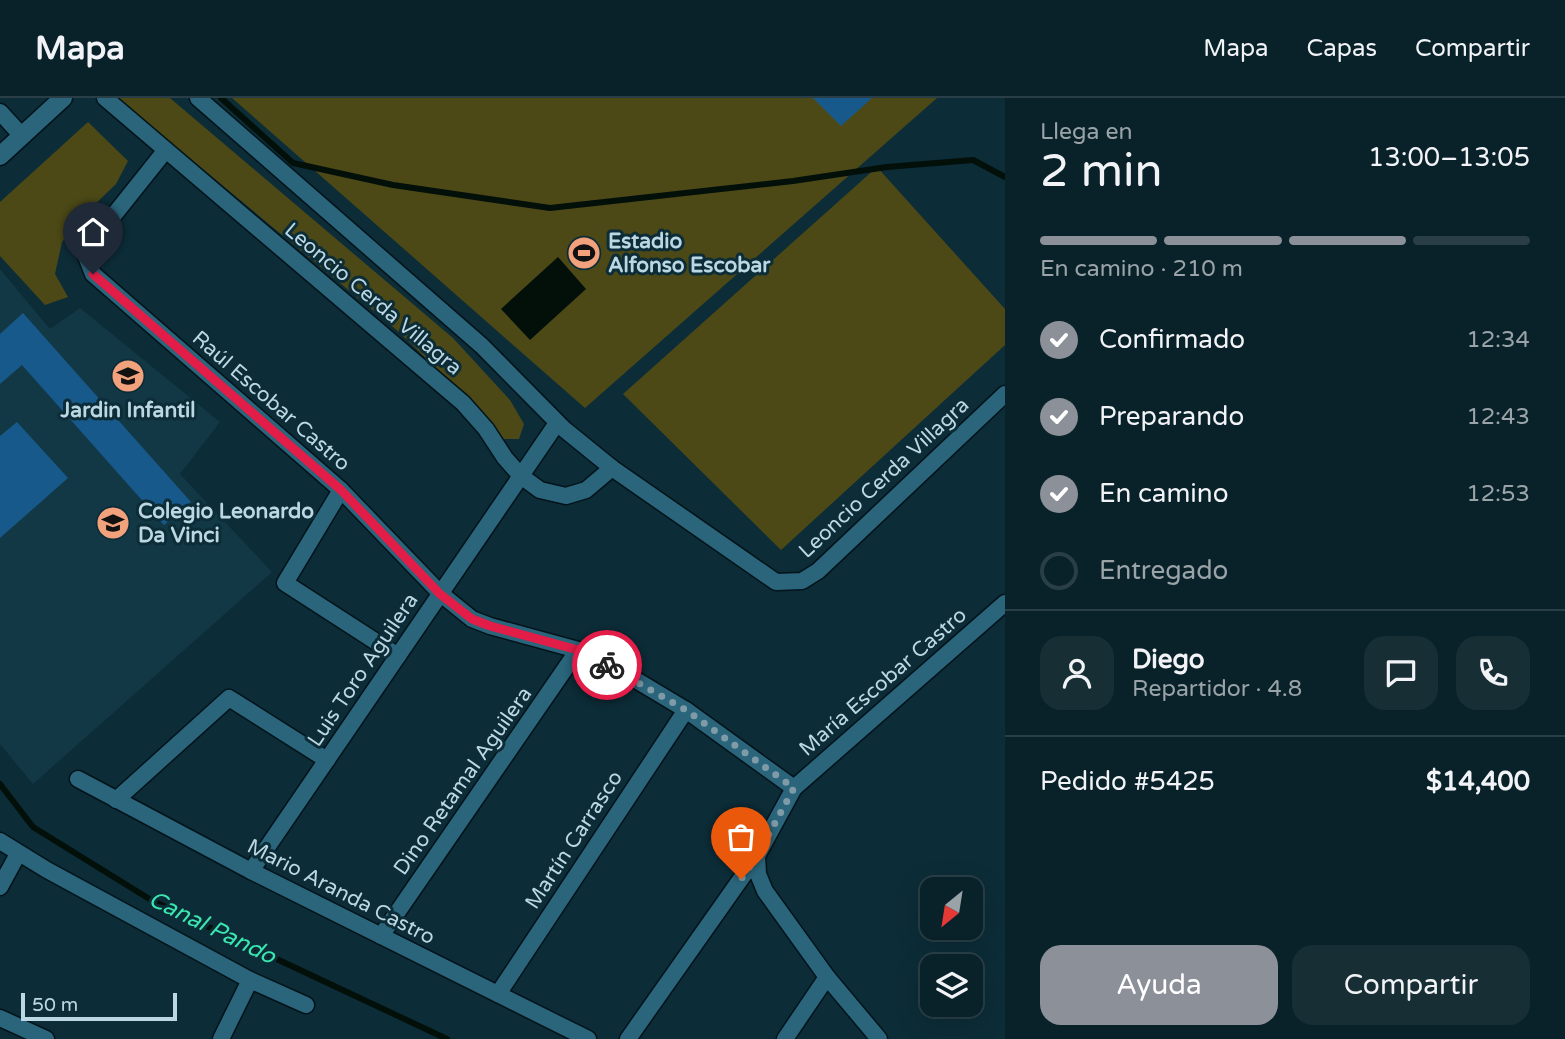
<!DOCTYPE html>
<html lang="es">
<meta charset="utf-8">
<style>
body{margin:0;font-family:"Varela Round",sans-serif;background:#172e35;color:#f1f3f6;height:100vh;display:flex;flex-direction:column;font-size:26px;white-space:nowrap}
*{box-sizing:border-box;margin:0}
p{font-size:23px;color:#99a3a8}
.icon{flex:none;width:38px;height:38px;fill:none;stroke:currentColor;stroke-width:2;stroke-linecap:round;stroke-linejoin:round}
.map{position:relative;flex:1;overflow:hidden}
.side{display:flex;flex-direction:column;background:#092129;width:560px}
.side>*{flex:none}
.needle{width:46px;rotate:210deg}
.tools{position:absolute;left:920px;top:779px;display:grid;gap:14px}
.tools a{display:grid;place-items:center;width:63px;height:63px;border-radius:14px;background:#092129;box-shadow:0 7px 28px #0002,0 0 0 2px #293e46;font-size:35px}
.scale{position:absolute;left:21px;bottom:18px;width:156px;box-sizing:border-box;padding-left:7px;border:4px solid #bbd7e4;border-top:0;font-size:19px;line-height:24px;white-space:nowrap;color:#bbd7e4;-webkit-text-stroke:5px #0c2c37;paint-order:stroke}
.pin{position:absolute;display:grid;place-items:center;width:60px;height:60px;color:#fff;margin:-72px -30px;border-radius:50% 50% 50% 0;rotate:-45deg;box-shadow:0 0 7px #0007}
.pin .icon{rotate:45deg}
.courier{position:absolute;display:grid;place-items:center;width:70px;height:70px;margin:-35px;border:5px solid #e11d48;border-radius:50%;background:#fff;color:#222;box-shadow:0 2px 9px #0007}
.headline em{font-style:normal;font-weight:600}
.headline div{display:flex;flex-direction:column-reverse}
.headline{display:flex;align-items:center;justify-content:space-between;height:119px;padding:0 35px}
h1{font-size:46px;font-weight:600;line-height:52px}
.bar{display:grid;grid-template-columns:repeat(4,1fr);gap:10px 7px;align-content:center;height:84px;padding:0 35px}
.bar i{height:9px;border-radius:5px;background:#293e46}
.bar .selected{background:#8c9099}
.bar p{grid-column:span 4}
.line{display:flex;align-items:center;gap:18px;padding:0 35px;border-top:2px solid #293e46}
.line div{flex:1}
.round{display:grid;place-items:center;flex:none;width:74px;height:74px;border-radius:21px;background:#172e35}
ol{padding:0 35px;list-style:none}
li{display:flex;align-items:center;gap:21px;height:77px}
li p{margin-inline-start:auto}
li .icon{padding:7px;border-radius:50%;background:#8c9099;color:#fff;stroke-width:4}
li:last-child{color:#99a3a8}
li i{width:38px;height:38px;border:4px solid #293e46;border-radius:50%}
.primary-button{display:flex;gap:14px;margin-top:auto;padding:14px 35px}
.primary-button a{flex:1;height:80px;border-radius:21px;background:#8c9099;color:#fff;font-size:28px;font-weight:600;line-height:80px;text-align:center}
.primary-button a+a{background:#172e35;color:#f1f3f6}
header{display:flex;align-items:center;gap:42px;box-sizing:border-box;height:98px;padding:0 35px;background:#092129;border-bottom:2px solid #293e46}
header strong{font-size:33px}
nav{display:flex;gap:38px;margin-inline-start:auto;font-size:24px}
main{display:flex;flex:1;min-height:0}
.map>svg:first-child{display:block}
</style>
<header>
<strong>Mapa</strong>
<nav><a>Mapa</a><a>Capas</a><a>Compartir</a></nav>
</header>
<main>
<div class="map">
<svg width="1005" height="941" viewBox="0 0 1005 941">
<rect width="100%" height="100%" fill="#0c2c37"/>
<polygon fill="#123846" points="0,171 50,231 80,210 220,324 180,376 272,474 33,686 0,646"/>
<g fill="#4c4917">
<polygon points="117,0 170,0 453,240 510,302 524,326 519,341 500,341 458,292 399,234"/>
<polygon points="232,0 937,0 585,310"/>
<polygon points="88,24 128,63 116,86 88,113 62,144 55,176 68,199 45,207 0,158 0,104"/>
<polygon points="877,69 1005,211 1005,247 781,452 623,296"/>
</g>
<polygon fill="#03100a" points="558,159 586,191 530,242 501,211"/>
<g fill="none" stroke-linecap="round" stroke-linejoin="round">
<g stroke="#03100a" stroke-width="6">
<polyline points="221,0 293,65 393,87 550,110 793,83 887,69 973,62 1005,79"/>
<polyline points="0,686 33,729 151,802 447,941"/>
</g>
</g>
<g fill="#17598a">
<polygon points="813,0 872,0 841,28"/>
<polygon points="23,215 191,404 164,427 22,267 0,286 0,236"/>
<polygon points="17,324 68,380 0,440 0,338"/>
</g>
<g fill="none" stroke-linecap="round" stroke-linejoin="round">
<defs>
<g id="street">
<polyline points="105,0 463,305 486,331 505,360 521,378 540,392 566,398 586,392 612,370"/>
<polyline points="198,0 482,248 564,331 612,370 776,484 802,483 818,473 1005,296"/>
<polyline points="0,14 22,38"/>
<polyline points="165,53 94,142 86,158 93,176 341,392 441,496 472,521 490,528 578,552 626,576 686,612 794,690"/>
<polyline points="341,392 285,485 398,558"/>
<polyline points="78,681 251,773 588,941"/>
<polyline points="116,702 229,600 327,662"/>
<polyline points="0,743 47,772 250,882 306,907"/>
<polyline points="757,758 758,776 765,793 827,879 879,941"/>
<polyline points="251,773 557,325"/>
<polyline points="0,789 18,756"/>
<polyline points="381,838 578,552"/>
<polyline points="498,896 686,612"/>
<polyline points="0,920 46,941"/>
<polyline points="221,941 250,882"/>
<polyline points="628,941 757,758 794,690 1005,505"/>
<polyline points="785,941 827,879"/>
</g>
<polyline id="secondary" points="0,58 63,0"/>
</defs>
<use href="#street" stroke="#03131a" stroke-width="19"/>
<use href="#secondary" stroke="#03131a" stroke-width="21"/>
<use href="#street" stroke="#2a657b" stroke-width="16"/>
<use href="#secondary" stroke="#2a657b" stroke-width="18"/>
</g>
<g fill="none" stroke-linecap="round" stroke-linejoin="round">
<polyline stroke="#7e9ba7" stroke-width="7" stroke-dasharray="0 12.6" points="607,567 686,612 794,690 757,758 741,781"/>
<polyline stroke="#e11d48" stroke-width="9" points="93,176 341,392 440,496 472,521 490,528 578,552 607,567"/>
</g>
<defs>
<symbol id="stadium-disc" viewBox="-11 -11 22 22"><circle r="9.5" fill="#f1a17c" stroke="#0c2c37"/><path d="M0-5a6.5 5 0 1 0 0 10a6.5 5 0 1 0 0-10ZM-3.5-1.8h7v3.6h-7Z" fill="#111"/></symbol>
<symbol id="school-disc" viewBox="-11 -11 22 22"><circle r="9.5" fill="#f1a17c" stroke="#0c2c37"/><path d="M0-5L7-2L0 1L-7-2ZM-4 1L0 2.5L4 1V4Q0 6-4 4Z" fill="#111"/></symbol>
</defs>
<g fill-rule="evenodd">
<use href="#stadium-disc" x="565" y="136" width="38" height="38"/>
<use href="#school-disc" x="109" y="259" width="38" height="38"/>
<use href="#school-disc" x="94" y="406" width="38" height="38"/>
</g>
<g text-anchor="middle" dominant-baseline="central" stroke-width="6" stroke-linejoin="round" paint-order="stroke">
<g font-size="21" font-weight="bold" fill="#bbd7e4" stroke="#0c2c37" text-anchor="start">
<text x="608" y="143">Estadio<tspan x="608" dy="24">Alfonso Escobar</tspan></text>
<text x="128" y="312" text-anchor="middle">Jardin Infantil</text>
<text x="138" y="413">Colegio Leonardo<tspan x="138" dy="24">Da Vinci</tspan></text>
</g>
<g font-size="21" fill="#bbd7e4" stroke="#0c2c37">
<text transform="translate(373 201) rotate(40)">Leoncio Cerda Villagra</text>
<text transform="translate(271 303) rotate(41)">Raúl Escobar Castro</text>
<text transform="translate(884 380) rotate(-43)">Leoncio Cerda Villagra</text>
<text transform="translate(363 572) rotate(-56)">Luis Toro Aguilera</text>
<text transform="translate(883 584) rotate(-41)">María Escobar Castro</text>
<text transform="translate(463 683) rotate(-55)">Dino Retamal Aguilera</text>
<text transform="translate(574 742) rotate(-57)">Martín Carrasco</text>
<text transform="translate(341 794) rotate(27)">Mario Aranda Castro</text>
</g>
<g font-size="23" font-style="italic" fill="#3be7b0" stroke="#0c2c37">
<text transform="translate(212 830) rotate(26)">Canal Pando</text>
</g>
</g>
</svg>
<div class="tools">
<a><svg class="needle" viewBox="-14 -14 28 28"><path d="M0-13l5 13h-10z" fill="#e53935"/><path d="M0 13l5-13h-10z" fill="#99a3a8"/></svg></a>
<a><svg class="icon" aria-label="layers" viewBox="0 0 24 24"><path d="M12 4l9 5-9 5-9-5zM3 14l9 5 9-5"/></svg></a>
</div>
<div class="scale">50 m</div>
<div class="pin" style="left:741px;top:781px;background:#ea580c"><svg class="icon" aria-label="bag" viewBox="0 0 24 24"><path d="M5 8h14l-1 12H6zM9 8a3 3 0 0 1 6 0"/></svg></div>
<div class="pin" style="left:93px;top:176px;background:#1f2937"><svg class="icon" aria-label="home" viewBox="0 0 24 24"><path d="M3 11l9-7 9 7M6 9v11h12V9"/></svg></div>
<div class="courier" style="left:607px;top:567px"><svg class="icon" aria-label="bike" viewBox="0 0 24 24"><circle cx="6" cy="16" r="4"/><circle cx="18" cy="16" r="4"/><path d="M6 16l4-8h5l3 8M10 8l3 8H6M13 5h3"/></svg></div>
</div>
<section class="side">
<div class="headline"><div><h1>2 min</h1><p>Llega en</p></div><em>13:00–13:05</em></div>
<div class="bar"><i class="selected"></i><i class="selected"></i><i class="selected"></i><i></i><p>En camino · 210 m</p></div>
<ol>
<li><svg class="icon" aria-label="check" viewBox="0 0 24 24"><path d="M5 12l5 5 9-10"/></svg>Confirmado<p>12:34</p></li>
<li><svg class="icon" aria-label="check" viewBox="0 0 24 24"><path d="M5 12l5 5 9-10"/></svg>Preparando<p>12:43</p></li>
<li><svg class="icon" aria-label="check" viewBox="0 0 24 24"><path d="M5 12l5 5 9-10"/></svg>En camino<p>12:53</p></li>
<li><i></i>Entregado</li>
</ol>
<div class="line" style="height:126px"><a class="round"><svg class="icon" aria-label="person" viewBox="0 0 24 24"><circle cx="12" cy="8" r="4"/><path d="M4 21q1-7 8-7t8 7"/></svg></a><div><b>Diego</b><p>Repartidor · 4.8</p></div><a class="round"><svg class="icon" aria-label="chat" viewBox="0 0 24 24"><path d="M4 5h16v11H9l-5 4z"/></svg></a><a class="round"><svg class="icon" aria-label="phone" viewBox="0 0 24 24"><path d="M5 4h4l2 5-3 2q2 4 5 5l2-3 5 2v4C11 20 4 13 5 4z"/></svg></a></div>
<div class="line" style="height:91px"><div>Pedido #5425</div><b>$14,400</b></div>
<div class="primary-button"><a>Ayuda</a><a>Compartir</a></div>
</section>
</main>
